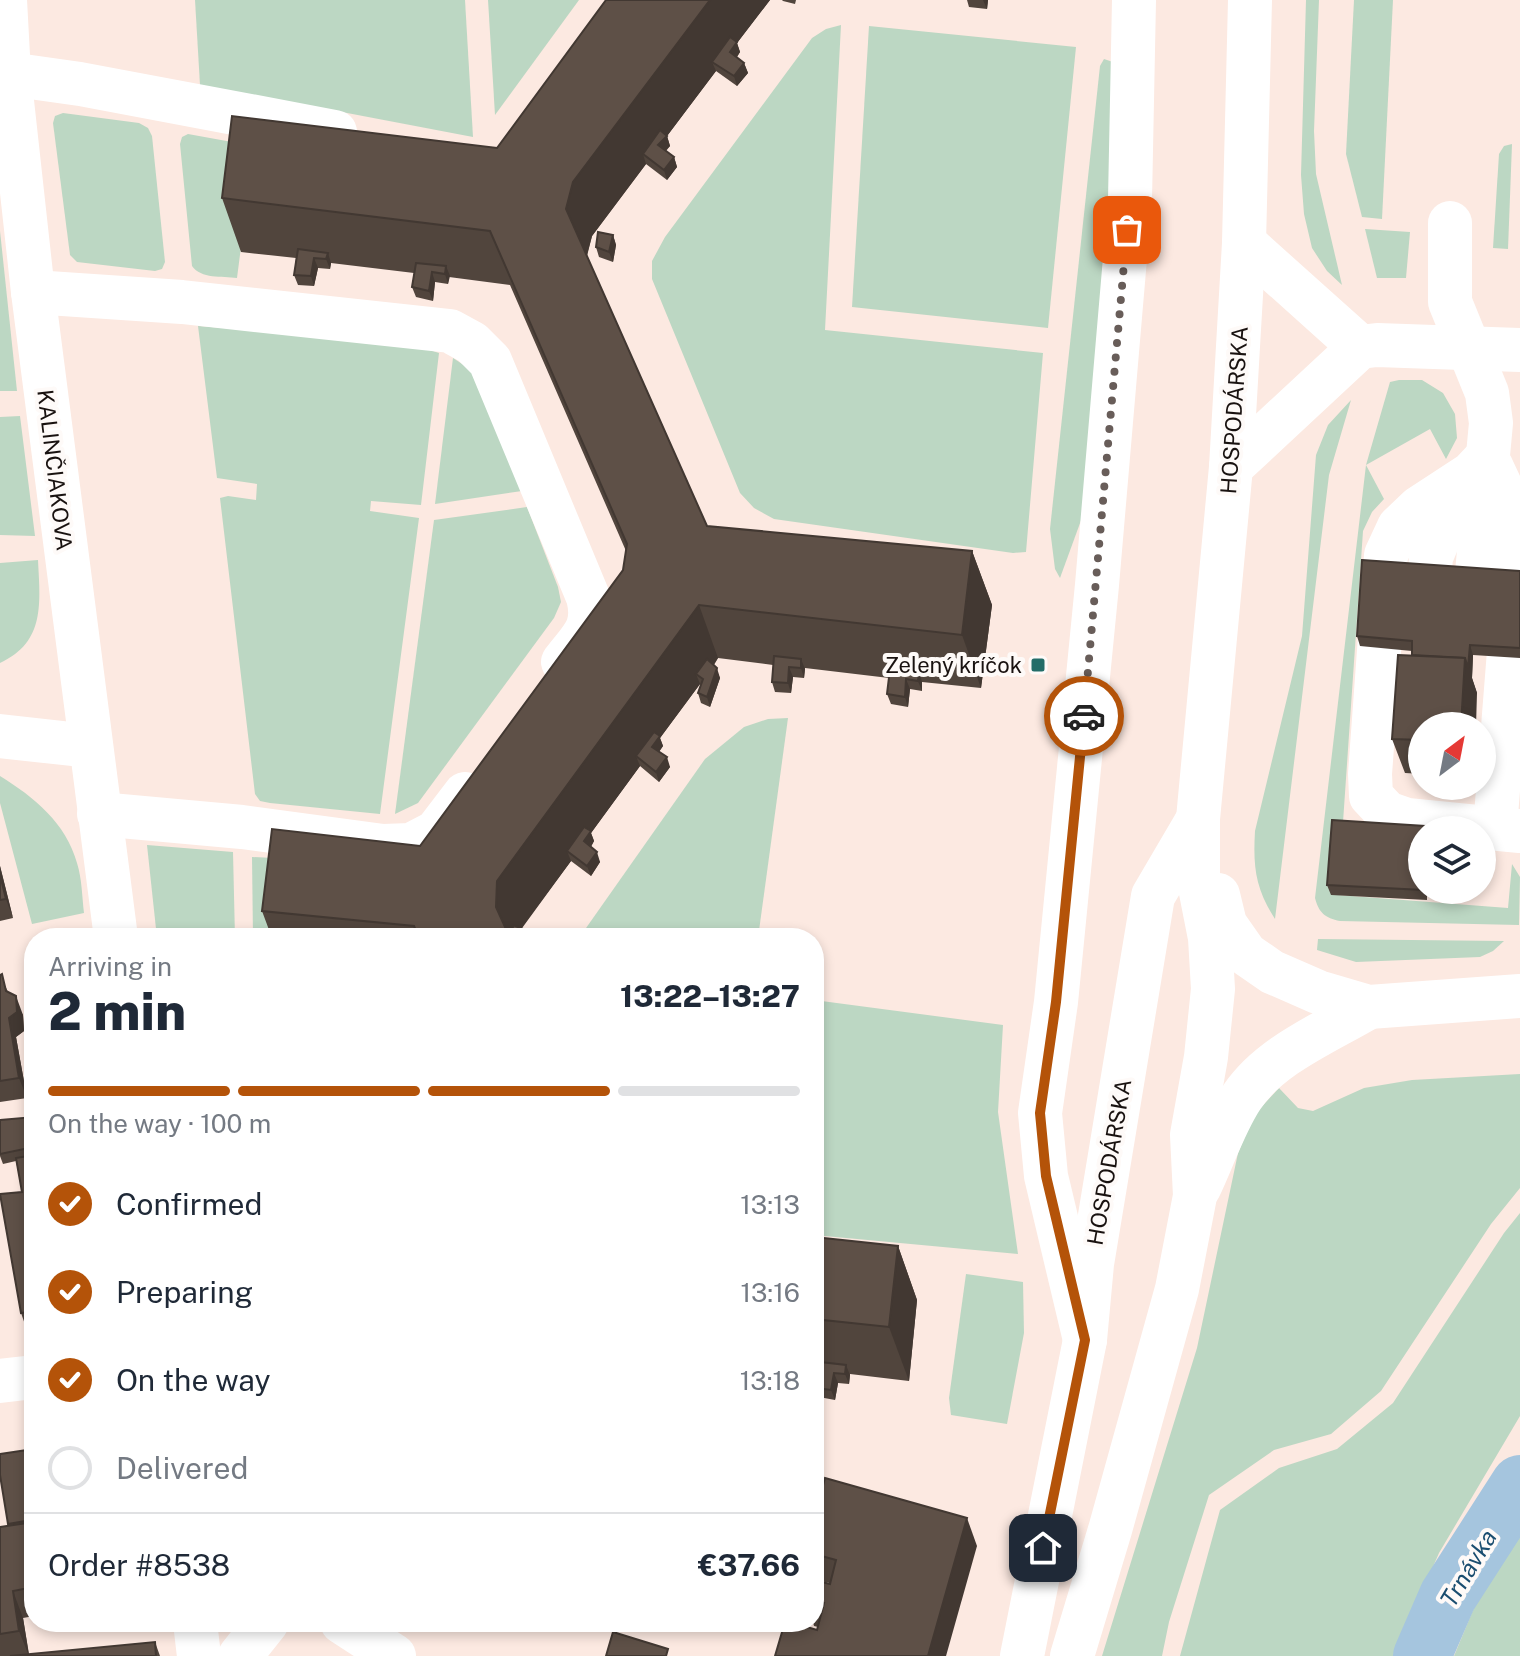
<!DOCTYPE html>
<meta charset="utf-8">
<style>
body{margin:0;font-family:"Public Sans",sans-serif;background:#f2f2f3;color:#1f2937;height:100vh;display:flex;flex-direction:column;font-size:30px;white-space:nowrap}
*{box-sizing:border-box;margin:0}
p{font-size:26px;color:#747a83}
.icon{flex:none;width:44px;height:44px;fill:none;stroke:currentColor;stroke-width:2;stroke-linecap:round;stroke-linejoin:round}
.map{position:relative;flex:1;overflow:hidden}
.sheet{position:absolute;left:24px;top:928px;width:800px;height:704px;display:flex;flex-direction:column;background:#fff;border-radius:32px;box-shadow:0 4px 12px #0003}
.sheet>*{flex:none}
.needle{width:52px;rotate:32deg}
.fabs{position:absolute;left:1408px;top:712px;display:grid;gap:16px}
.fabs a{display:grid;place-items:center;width:88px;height:88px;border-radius:50%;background:#fff;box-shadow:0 4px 12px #0003;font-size:40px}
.pin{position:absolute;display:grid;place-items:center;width:68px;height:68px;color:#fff;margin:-34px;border-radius:16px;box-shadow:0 4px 12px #0006}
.courier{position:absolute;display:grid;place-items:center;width:80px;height:80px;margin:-40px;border:6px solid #b45309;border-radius:50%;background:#fff;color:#222;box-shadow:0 2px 10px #0007}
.overview em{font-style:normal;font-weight:800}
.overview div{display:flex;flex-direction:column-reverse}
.overview{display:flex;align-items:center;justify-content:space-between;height:136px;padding:0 24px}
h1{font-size:52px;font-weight:800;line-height:60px}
.bar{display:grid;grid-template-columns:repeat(4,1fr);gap:12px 8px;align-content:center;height:96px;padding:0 24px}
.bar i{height:10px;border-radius:6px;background:#e0e1e3}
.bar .active{background:#b45309}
.bar p{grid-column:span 4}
.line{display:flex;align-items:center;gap:20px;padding:0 24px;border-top:2px solid #e0e1e3}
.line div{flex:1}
ol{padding:0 24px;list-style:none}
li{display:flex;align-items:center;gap:24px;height:88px}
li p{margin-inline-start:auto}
li .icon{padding:8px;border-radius:50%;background:#b45309;color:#fff;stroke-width:4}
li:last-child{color:#747a83}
li i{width:44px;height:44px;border:4px solid #e0e1e3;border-radius:50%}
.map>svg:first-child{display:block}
</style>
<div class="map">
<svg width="1520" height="1656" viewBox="0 0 1520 1656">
<rect width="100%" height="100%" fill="#fce9e1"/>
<g fill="#bcd7c3">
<polygon points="195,0 465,0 473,137 200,85"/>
<polygon points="488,0 579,0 495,115"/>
<polygon points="1306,0 1319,0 1314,131 1316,174 1342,285 1327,271 1312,248 1304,214 1301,175"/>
<polygon points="1354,0 1393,0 1382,219 1362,217 1346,154"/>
<polygon points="841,25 825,330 1043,353 1026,552 1013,553 774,519 754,508 740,493 652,279 652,261 665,237 812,38 826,29"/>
<polygon points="869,26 1076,47 1048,328 852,307"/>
<polygon points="1104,59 1113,62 1113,133 1087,504 1060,578 1055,569 1050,529 1100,66"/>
<polygon points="63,113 139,123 148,128 152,136 165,262 162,269 155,271 77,262 70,255 53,123 55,116"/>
<path d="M 188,134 L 254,146 L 237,278 C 222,276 201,279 192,266 L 180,144 L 182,137 Z"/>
<polygon points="1512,144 1508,249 1493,248 1499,154 1504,146"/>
<polygon points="1365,229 1410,232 1406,278 1377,278"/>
<polygon points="0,231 17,391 0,391"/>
<polygon points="198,326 405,342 439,353 421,505 371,501 370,511 419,518 380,814 270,803 260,801 255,794 220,498 228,496 256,500 257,484 217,478"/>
<polygon points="453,358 473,371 522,491 435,504"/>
<path d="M 1399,380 L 1422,380 L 1443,393 L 1455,414 L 1457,438 L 1446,459 L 1430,429 L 1366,465 L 1384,499 L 1372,512 L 1363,531 L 1338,895 L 1508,908 L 1512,864 L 1520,877 L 1519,925 L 1340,921 C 1325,918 1319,913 1315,898 L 1366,465 L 1390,382 Z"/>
<path d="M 1351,400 L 1329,475 L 1275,919 C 1255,888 1253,866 1255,831 L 1302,636 L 1316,455 L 1328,425 Z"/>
<polygon points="20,416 35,536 0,535 0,417"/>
<polygon points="527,507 558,587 561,602 554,618 418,803 395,814 434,520"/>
<path d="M 38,560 C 40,602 46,642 0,663 L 0,563 Z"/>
<polygon points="788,718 758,938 579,938 705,759 744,727 768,719"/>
<path d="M 0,776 C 34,797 66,823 77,863 C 82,879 82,896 84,913 L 32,924 L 0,803 Z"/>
<polygon points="147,845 233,852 235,938 157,938"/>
<polygon points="252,857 293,859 284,938 253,938"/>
<polygon points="1318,939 1504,941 1493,951 1480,957 1356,962 1317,950"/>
<polygon points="814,1000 1003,1025 998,1112 1018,1254 814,1235"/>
<polygon points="1520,1074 1520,1188 1491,1224 1381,1391 1331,1434 1274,1450 1209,1495 1169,1622 1162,1656 1102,1656 1197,1348 1238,1153 1254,1115 1279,1088 1298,1108 1313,1111 1364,1088 1412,1080"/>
<polygon points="1520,1213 1520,1416 1439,1553 1394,1656 1180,1656 1220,1510 1279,1468 1337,1449 1393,1403 1504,1233"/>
<polygon points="966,1274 1023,1282 1024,1333 1007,1424 951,1415 949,1398"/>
<polygon points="1520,1534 1520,1656 1454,1656 1478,1598"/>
</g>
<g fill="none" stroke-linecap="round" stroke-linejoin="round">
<polyline stroke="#a5c5de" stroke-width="58" points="1422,1656 1448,1596 1520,1484"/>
<g stroke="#fff" stroke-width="44">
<polyline points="5,0 9,74 33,292 116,938"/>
<polyline points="9,74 80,84 335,132"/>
<polyline points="1450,223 1450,302 1487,393 1491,423 1472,626"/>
<polyline points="1244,243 1360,347"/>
<path d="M 33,292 L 182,302 L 450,331 L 472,343 L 490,361 L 588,597 C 596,629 581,638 563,662"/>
<polyline points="1488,456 1471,474 1419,508 1399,527 1386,555 1370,774 1371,796 1387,813 1407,820 1520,831"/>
<polyline points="1491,466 1508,502 1518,538 1495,828"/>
<polyline points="1231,467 1360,347 1377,345 1520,350"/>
<polyline points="1426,622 1431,557 1443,528 1475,479"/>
<polyline points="0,736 90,746"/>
<polyline points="99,814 242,827 383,846 411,845 436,832 465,794"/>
<polyline points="1218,895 1225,924 1246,954 1272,972 1318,992 1369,1007 1520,996"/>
<path d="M 1199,1188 C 1213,1159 1224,1124 1242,1097 C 1270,1055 1327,1032 1369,1007"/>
<polyline points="1085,1340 1046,1176 1040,1113 1056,1002 1097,585 1130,200 1134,0"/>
<polyline points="0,1381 34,1377"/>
<polyline points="195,1622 199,1656"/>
<polyline points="342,1622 394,1656"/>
<polyline points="240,1656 267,1622"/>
<polyline points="1022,1656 1085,1340 1092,1264 1153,896 1197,821"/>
<polyline points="1072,1656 1110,1530 1177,1289 1195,1196 1192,1135 1206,1057 1213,989 1210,938 1198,877 1198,819 1231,467 1244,243 1250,0"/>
</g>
</g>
<g fill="#51453d">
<polygon points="606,0 770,0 737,43 740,52 737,57 744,63 748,73 737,86 716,71 667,136 670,146 666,151 674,157 677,167 667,180 646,164 592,236 587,256 707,526 972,551 992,605 981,688 922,682 922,691 910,689 908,707 891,704 887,694 889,678 805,668 804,678 793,677 791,693 775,692 772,682 773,665 718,658 714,665 720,678 710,707 701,703 698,693 701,685 700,684 660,738 663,746 659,752 670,767 659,782 640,766 591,833 594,841 591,847 600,862 591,876 571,861 521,928 538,930 541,938 272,938 262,911 420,846 623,570 626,551 510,285 449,277 448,284 435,282 433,301 416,297 412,287 414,273 331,263 330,269 318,268 314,286 298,285 294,275 296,258 241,252 222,198 497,148"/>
<polygon points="782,0 796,0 795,4 783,1"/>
<polygon points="967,0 988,0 987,9 969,7"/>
<polygon points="613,235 616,245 613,262 599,257 596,247"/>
<polygon points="1520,571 1520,658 1473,655 1472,678 1477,693 1422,726 1422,774 1405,773 1392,739 1412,651 1360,646 1357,636"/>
<polygon points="1425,826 1426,830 1422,830 1422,890 1443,890 1443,896 1427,895 1427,900 1331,895 1327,885"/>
<polygon points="0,866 13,918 0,921"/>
<polygon points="0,975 8,992 23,1015 24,1031 16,1037 27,1098 0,1102"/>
<polygon points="34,1117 34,1332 28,1333 21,1313 22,1192 16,1161 3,1164 0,1156 0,1120"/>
<polygon points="814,1237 898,1246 917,1300 909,1381 850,1374 849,1384 838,1383 835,1400 819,1397 816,1388 819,1371 814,1370"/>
<polygon points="34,1449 34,1616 23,1618 29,1654 155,1642 160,1656 0,1656 0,1527 9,1526 8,1524"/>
<polygon points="814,1518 977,1546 818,1627 814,1626 813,1622 814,1622 814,1580 830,1584 830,1583 815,1580 814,1577"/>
</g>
<g fill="#423832">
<polygon points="710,0 770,0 737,43 740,52 734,61 712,62 716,71 667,136 670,146 662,154 643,154 646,164 592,236 585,262 566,209 573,182"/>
<polygon points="983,0 988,0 987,9"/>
<polygon points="744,63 748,73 737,86 734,76"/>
<polygon points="674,157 677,167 667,180 664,170"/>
<polygon points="613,235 616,245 613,262 609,252"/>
<polygon points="328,253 331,263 330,269 326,259"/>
<polygon points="314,258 318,268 314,286 311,276"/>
<polygon points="446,266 450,276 448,284 445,274"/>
<polygon points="432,272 435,282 433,301 429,291"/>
<polygon points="972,551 992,605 981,688 962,635"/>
<polygon points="699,605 718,658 703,680 696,674 700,684 660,738 663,746 655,757 636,756 640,766 591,833 594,841 588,851 567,851 571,861 517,935 516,938 508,938 496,907 497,881"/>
<polygon points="1470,645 1473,655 1472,678 1477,693 1476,726 1461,726 1465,658"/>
<polygon points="801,659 805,669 804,678 801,668"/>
<polygon points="789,667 793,677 791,693 788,683"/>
<polygon points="717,668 720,678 710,707 707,697"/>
<polygon points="919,672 922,682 922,691 918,681"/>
<polygon points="906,679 910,689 908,707 905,697"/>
<polygon points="667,757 670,767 659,782 656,772"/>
<polygon points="597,852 600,862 591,876 587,866"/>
<polygon points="0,866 13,918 6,899 0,875"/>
<polygon points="16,996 23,1015 24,1031 16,1037 27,1098 19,1078 9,1018"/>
<polygon points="898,1246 917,1300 909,1381 889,1327"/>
<polygon points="846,1365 850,1375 849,1384 845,1374"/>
<polygon points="834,1373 838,1383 835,1400 831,1390"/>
<polygon points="967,1518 977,1546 946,1656 928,1656"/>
<polygon points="13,1591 23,1618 29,1656 19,1631"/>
</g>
<g fill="#5e5047" stroke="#423832" stroke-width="2">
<polygon points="606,0 710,0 573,182 566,209 707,526 972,551 962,635 699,605 497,881 496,907 510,938 419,938 414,926 262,911 272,829 420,846 623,570 627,544 490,231 222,198 232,116 497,148"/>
<polygon points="730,37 737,42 730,52 744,63 734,76 712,62"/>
<polygon points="660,130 667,136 658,145 674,157 664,170 643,154"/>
<polygon points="598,232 613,235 609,252 596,247"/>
<polygon points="298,249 328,253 326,259 314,258 311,276 294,275"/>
<polygon points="416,263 446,266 445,274 432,272 429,291 412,287"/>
<polygon points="1362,560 1520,571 1520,648 1470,645 1468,668 1465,658 1412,655 1412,641 1357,636"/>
<polygon points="1398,655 1465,658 1461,726 1422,726 1422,740 1392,739"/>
<polygon points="774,656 801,659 801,668 789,667 788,683 772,682"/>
<polygon points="707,659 717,668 707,697 698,693 703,679 696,674"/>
<polygon points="890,669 919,672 918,681 906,679 905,697 887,694"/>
<polygon points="654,732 660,736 652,747 667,757 656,772 636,756"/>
<polygon points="1332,820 1425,826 1425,830 1422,830 1422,890 1423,890 1327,885"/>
<polygon points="584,827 591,831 584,841 597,852 587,866 567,851"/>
<polygon points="0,875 6,899 0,900"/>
<polygon points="513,925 523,929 538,930 538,938 512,938"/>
<polygon points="2,974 6,991 16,996 17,1012 9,1018 19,1078 0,1081 0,975"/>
<polygon points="34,1117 34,1147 0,1154 0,1120"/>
<polygon points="34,1155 34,1311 21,1313 0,1194 22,1192 16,1158"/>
<polygon points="814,1237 898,1246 889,1327 814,1319"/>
<polygon points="820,1362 846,1365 845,1374 834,1373 831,1390 816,1388"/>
<polygon points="34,1449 34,1522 33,1523 32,1520 8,1524 0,1475 0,1454"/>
<polygon points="825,1478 967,1518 928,1656 775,1656 785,1622 790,1622 817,1630 824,1603 814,1601 814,1580 830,1584 836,1560 814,1554 814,1518"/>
<polygon points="34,1522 34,1587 13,1591 19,1631 0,1634 0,1527"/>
<polygon points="613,1632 668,1649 666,1656 606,1656"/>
<polygon points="155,1642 156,1656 10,1656"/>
</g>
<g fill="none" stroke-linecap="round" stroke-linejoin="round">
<polyline stroke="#685d59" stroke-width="8" stroke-dasharray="0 14.4" points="1084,716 1127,230"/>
<polyline stroke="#b45309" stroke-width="10" points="1043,1548 1085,1340 1046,1176 1040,1113 1056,1002 1084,716"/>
</g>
<rect fill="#236d68" stroke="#fefaf8" stroke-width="3" x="1030" y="657" width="16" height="16" rx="4"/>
<g text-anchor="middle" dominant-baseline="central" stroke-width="8" stroke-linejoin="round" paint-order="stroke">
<g font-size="22" fill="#191210" stroke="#fefaf8">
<text transform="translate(1234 410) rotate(-86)">HOSPODÁRSKA</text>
<text transform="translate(55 470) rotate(83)">KALINČIAKOVA</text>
<text transform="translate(1109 1162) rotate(-80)">HOSPODÁRSKA</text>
</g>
<g font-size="22" fill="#191210" stroke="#fefaf8" text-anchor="end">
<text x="1022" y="665">Zelený kríčok</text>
</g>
<g font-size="24" font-style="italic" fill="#1b4e70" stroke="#fefaf8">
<text transform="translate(1468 1568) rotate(-59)">Trnávka</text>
</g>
</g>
</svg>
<div class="fabs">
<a><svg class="needle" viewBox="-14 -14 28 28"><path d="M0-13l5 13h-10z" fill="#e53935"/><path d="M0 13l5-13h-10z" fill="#747a83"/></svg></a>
<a><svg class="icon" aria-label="layers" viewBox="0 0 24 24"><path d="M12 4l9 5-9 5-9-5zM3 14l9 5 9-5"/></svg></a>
</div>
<div class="pin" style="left:1127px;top:230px;background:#ea580c"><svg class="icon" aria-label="bag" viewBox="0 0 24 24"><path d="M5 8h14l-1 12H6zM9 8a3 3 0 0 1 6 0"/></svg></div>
<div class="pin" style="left:1043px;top:1548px;background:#1f2937"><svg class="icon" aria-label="home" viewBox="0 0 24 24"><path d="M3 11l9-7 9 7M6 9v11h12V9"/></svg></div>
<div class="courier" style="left:1084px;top:716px"><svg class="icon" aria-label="car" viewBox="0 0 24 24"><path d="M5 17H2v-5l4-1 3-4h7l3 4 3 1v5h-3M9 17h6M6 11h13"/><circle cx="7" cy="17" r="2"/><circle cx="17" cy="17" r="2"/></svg></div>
<section class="sheet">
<div class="overview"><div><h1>2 min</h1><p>Arriving in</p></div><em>13:22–13:27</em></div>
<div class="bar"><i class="active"></i><i class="active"></i><i class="active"></i><i></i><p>On the way · 100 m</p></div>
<ol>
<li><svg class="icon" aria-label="check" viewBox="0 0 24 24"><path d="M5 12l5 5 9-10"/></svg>Confirmed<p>13:13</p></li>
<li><svg class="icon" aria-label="check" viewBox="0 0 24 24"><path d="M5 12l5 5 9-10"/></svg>Preparing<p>13:16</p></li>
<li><svg class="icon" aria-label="check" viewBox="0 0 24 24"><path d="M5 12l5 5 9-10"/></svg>On the way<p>13:18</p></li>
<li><i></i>Delivered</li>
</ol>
<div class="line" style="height:104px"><div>Order #8538</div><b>€37.66</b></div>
</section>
</div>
